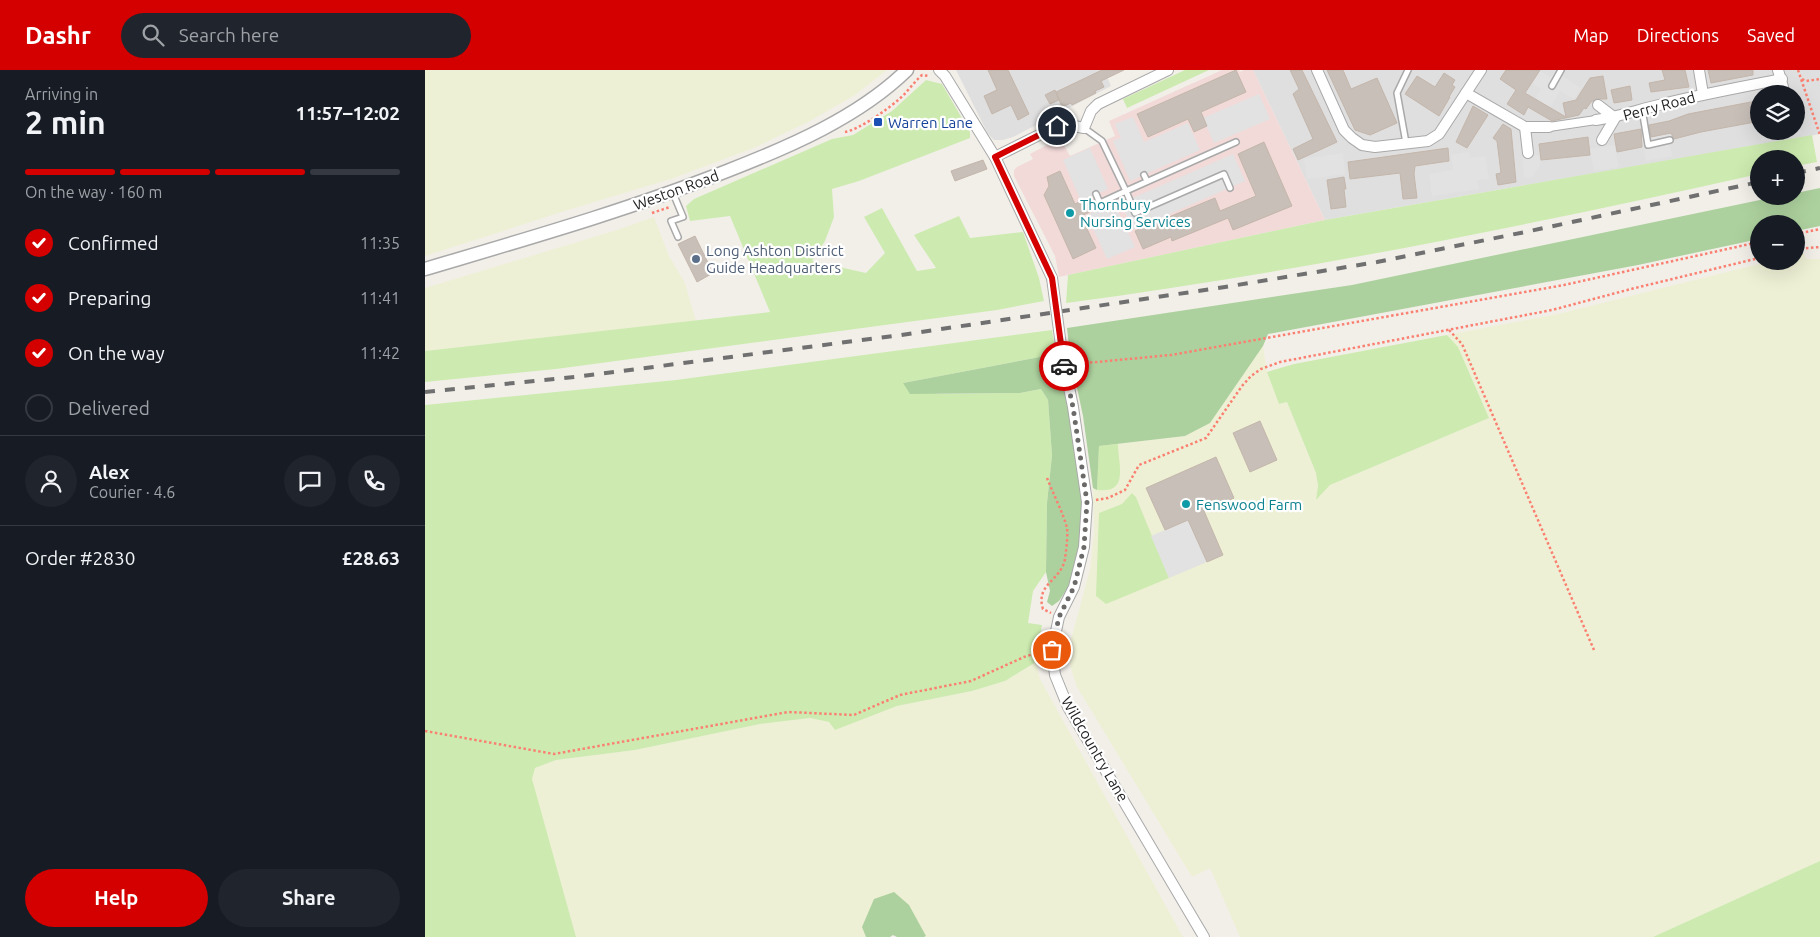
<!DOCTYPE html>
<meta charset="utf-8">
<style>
body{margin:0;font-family:Ubuntu,sans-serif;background:#20242c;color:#f1f3f6;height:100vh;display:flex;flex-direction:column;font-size:19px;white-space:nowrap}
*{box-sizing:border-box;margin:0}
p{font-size:16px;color:#9ea1a6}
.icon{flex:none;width:28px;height:28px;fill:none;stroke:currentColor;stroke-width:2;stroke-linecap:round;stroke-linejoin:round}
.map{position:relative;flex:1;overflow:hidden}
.drawer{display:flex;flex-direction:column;background:#171b24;width:425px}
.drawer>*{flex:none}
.buttons{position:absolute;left:1325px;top:15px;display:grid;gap:10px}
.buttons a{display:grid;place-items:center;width:55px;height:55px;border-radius:50%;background:#171b24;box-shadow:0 5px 20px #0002;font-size:25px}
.pin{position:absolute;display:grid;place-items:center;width:42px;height:42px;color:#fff;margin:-21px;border:2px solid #fff;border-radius:50%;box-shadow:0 1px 5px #0007}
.courier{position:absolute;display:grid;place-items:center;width:50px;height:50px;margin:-25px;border:4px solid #d40000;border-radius:50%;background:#fff;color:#222;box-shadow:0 1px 6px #0007}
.summary em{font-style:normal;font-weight:600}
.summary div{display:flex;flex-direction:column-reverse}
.summary{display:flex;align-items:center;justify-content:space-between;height:85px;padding:0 25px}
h1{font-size:32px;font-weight:600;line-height:38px}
.bar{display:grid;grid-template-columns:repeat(4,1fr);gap:8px 5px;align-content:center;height:60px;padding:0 25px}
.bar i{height:6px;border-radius:4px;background:#363941}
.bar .current{background:#d40000}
.bar p{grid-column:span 4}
.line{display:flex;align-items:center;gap:12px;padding:0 25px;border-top:1px solid #363941}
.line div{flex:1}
.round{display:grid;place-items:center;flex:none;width:52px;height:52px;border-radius:26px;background:#20242c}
ol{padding:0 25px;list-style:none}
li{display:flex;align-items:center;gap:15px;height:55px}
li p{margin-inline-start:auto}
li .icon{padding:5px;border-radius:50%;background:#d40000;color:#fff;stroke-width:4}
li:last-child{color:#9ea1a6}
li i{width:28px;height:28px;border:2px solid #363941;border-radius:50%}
.primary-button{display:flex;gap:10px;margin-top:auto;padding:10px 25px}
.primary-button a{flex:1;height:58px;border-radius:30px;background:#d40000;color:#fff;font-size:20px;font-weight:600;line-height:58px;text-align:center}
.primary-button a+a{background:#20242c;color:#f1f3f6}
header{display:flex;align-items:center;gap:30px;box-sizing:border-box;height:70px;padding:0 25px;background:#d40000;color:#fff}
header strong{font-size:24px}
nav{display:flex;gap:28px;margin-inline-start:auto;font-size:18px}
.search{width:350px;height:45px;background:#20242c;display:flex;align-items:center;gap:12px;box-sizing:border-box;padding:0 18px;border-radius:28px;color:#9ea1a6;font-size:19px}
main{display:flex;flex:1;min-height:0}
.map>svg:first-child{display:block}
</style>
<header>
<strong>Dashr</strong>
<div class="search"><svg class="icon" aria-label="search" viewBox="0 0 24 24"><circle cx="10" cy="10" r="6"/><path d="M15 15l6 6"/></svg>Search here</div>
<nav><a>Map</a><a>Directions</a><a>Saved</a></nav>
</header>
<main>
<section class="drawer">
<div class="summary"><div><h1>2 min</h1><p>Arriving in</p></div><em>11:57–12:02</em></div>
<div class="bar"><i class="current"></i><i class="current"></i><i class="current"></i><i></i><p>On the way · 160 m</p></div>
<ol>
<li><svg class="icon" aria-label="check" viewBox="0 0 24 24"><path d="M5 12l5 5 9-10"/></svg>Confirmed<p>11:35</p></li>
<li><svg class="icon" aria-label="check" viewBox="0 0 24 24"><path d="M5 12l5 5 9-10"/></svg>Preparing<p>11:41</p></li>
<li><svg class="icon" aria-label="check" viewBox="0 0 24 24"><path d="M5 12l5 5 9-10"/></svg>On the way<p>11:42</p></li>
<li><i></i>Delivered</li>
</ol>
<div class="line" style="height:90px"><a class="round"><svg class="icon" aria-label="person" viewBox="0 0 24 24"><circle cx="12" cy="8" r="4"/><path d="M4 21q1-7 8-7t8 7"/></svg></a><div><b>Alex</b><p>Courier · 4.6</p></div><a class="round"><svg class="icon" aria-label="chat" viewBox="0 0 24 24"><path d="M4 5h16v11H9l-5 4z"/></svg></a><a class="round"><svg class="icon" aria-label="phone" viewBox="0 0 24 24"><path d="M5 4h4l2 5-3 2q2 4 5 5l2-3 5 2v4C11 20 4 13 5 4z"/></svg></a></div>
<div class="line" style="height:65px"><div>Order #2830</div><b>£28.63</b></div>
<div class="primary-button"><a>Help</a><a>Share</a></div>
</section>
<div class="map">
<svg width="1395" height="867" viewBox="0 0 1395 867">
<rect width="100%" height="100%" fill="#f2efe9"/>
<g fill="#e0dfdf" fill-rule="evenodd">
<polygon points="531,0 679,0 686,16 588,67 578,70 569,70 563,64"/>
<path d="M 828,0 L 1395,0 L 1395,64 L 900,150 ZM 1334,24 L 1371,24 L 1371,61 L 1334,61 Z"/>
</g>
<polygon fill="#f2dad9" points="797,0 814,0 815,2 819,0 828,0 900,150 634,207 630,186 589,106 589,100 592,97 608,89 605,84 635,68 645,86 690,66 684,51"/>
<g fill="#eef0d5">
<polygon points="0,0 462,0 430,25 385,51 331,77 249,108 143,140 0,186"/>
<polygon points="229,147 244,186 260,213 271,251 0,281 0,218 192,160"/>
<polygon points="1379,183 1381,189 1395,189 1395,791 1228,867 815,867 785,798 767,807 652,617 646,599 643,581 665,499 669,461 668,418 666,412 674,376 760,366 783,354 838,276 842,302 854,334 862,332 891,403 893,416 892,429 905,415 1064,348 1033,277 1022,265 1133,244 1346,191 1371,191 1371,185"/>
<polygon points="611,592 615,609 758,867 499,867 501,866 437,857 441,867 151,867 106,709 110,698 131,690 210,680 335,654 385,648 404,652 410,660 472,636 547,621 580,611"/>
</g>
<g fill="#cdebb0">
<polygon points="760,0 784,0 702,38 698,29"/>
<polygon points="501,10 517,14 545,62 545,68 434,111 407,119 409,147 400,171 387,191 441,203 460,183 439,147 457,138 492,201 511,198 489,165 534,146 545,168 598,162 614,208 619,231 572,240 131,299 0,312 0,281 345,242 305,146 265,151 261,136 269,129 407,69 428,65 467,41"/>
<path d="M 1387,65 L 1392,92 L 1371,96 L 1371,89 L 1334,89 L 1334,104 C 1105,155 874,202 641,233 L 643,205 L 900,150 Z"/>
<polygon points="627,260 631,284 478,313 513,324 595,323 616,319 623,330 627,385 622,433 621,502 608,521 603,553 617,555 611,592 580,611 547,621 472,636 410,660 404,652 385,648 335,654 210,680 131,690 110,698 107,709 151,867 0,867 0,335 251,310"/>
<polygon points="1022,265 1033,277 1064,348 905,415 891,430 893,416 891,403 862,332 854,334 842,302 869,294"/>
<path d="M 693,374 C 693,394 705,424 672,420 L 674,376 Z"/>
<polygon points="707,423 711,427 744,508 681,534 671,526 674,443 697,434"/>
<polygon points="1395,791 1395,867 1228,867"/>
</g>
<g fill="#add19e">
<polygon points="1395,118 1395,156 1371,161 1371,154 1334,154 1334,169 1213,195 843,264 838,276 785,353 760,366 674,376 672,420 668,418 658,346 645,285 642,258 927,215 1354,126 1371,126 1371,123"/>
<polygon points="631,284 643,337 658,432 655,476 646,513 634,531 627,536 622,532 625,521 621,502 622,433 627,385 623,330 616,319 595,323 485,324 478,313"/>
<polygon points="469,822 484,835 501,866 499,867 472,867 468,865 465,867 441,867 437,857 449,829"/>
</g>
<g fill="#e2e2e2">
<polygon points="1115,1 1125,7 1129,1 1156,18 1149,29 1135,21 1125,38 1110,28 1116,19 1107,14"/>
<polygon points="834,24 845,49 789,73 778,48"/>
<polygon points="1372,38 1377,64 1337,72 1335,61 1371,61"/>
<polygon points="708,47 719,72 763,53 775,80 705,111 688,71 696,68 690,54"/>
<polygon points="1243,64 1247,86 1221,91 1217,69"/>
<polygon points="1190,75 1194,97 1169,101 1165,79"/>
<polygon points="665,78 683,119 656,131 638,90"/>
<polygon points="1044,82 1045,88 1060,86 1064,109 1052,110 1054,119 1007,126 1004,104 1028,100 1026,85"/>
<polygon points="918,83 920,104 882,109 879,89"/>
<polygon points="808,84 820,111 708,160 696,133"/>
<polygon points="1114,85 1115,96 1107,107 1099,108 1097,88"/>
<polygon points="689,133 710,177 682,189 662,145"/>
<polygon points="763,450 782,492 744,508 726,466"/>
</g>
<g fill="#c7bfb8" stroke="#c4b6ab">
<polygon points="563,0 583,0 604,44 593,50 586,35 567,44 559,26 572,20"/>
<polygon points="677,0 699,0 676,11 679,17 670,21 671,23 647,35 646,33 637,37 631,22"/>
<polygon points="811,0 821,22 776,42 782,56 769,62 763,49 723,67 712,44"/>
<polygon points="865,0 877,0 912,72 873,90 868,79 888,69 868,24 874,19"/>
<polygon points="902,0 918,0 926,19 952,8 972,53 945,65 930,60"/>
<polygon points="1081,0 1115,0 1100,23 1141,47 1138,33 1151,30 1165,8 1178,6 1182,29 1171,29 1166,32 1161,39 1159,38 1154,45 1127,51 1103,37 1099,45 1082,34 1091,20 1075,9"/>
<polygon points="1237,0 1260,0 1264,17 1226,22 1224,13 1240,10"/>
<polygon points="1283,0 1328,0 1328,5 1286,13"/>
<polygon points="1019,3 1030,10 1027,15 1030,17 1024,27 1025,27 1014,46 980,24 992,6 1010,17"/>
<polygon points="1205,16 1207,30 1189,33 1186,20"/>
<polygon points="630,20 634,30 625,34 620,25"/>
<polygon points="1326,32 1334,32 1334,44 1328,45 1330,52 1276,62 1249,69 1246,63 1226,67 1224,55 1244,51 1263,44"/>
<polygon points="1048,36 1063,45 1042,78 1031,72"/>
<polygon points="1078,54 1086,59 1091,112 1073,115 1071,104 1076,103 1072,71 1068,68"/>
<polygon points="1216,59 1217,77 1192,82 1189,64"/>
<polygon points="1163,67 1165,85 1116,90 1114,74"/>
<polygon points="839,72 867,136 808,160 803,148 747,171 746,167 718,179 710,161 790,128 795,141 831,126 813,84"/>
<polygon points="1023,78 1024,91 990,96 989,104 992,128 978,129 975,103 925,109 923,92"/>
<polygon points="558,90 562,99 530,111 526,101"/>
<polygon points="635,101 650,134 664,127 669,140 656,146 671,178 648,189 619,125 624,116 622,107"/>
<polygon points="919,107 921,119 919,119 921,137 906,139 902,110"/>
<polygon points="270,166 288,203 272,212 253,174"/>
<polygon points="835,351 852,390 825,402 808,363"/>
<polygon points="791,387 809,428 779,441 798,485 782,492 763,450 740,460 721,418"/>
</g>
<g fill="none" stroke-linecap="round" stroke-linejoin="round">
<defs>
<g id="service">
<polyline points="1127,16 1136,0"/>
<polyline points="1217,39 1223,75 1245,70"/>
<polyline points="659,58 677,71 701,121 675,133"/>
<polyline points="981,73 972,23 983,0"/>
<polyline points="719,105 722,111"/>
<polyline points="805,118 799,104 710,143 701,121 811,72"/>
<polyline points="248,123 258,147 246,151 253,167"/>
<polyline points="671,124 677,138"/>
</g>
<polyline id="pedestrian" points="1124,57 1171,50"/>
<g id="minor">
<polyline points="514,0 520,6 570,87 627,208"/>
<polyline points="892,0 919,60 927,68 937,75 950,77 1003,71 1014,64 1056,0"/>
<polyline points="1274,0 1278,24"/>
<polyline points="1353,0 1360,24"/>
<polyline points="1041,23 1100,57 1124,57"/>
<polyline points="1173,35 1190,48 1177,70"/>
<path d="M 1171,50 C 1194,47 1215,39 1238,34 C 1278,24 1317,17 1357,9"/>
<polyline points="1100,57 1103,83"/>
<polyline points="570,87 632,56 644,55 659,58 666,41 673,34 743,0"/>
<polyline points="637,283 648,337 662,432 659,477 649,517 634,547 627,580 630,605 643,637 779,867"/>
</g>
<path id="tertiary" d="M 0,199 C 101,169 203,140 302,101 C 364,77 434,47 482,0"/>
</defs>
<use href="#service" stroke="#a9a9a9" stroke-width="8"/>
<use href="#pedestrian" stroke="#a9a9a9" stroke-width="10"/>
<use href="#minor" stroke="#a9a9a9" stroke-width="12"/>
<use href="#tertiary" stroke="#a9a9a9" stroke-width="15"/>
<g stroke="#fa8072" stroke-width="2.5" stroke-dasharray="2.5 2.5" stroke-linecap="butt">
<polyline points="1373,0 1395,65"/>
<polyline points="1377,9 1381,11 1395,9"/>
<path d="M 420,62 C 435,59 460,41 472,31 C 481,24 488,13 497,5 L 504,6"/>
<polyline points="227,143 245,137"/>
<polyline points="1371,164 1395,159"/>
<polyline points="1371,179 1395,177"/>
<polyline points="1024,260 1037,274 1169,580"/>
<polyline points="650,294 746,285 1139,215 1334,172"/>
<path d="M 622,408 C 627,421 639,445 642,458 C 643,467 641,481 640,489 C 636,511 610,514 618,539 L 626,543"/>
<polyline points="671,430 683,428 700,420 714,395 781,368 817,316 826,306 836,299 855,292 1127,240 1206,219 1334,188"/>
<polyline points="0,661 129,684 363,642 429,645 475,625 546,611 599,587 618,581"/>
</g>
<use href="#service" stroke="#fff" stroke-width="5"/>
<use href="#pedestrian" stroke="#fff" stroke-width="8"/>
<use href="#minor" stroke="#fff" stroke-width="10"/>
<use href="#tertiary" stroke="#fff" stroke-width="12"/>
<g stroke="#707070" stroke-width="4" stroke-dasharray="10 10" stroke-linecap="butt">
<polyline points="1371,103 1395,98"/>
<polyline points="0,322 158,306 476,265 800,217 952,192 1105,161 1334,112"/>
</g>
<defs>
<polyline id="minor-bridge" points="627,208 637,283"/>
</defs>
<use href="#minor-bridge" stroke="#a9a9a9" stroke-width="12" stroke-linecap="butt"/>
<use href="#minor-bridge" stroke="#fff" stroke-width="10"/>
</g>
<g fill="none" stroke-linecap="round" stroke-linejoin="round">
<polyline stroke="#6b6a68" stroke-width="5" stroke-dasharray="0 9" points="627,580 634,547 649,517 659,477 662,432 648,337 639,296"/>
<polyline stroke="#d40000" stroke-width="6" points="632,56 570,87 627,208 639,296"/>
</g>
<rect fill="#1a4fb4" stroke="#fff" stroke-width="2" x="448" y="47" width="10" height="10" rx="2.5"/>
<g fill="#0f9aa8" stroke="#fff" stroke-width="2">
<circle cx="645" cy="143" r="5"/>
<circle cx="761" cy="434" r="5"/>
</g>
<circle fill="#5c6f8a" stroke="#fff" stroke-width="2" cx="271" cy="189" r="5"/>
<g text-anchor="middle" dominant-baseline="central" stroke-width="4.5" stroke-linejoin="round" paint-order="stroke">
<g font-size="15" fill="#222" stroke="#fff">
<text transform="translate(1234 36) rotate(-15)">Perry Road</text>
<text transform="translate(251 120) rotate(-20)">Weston Road</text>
<text transform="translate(670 679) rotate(60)">Wildcountry Lane</text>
</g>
<g font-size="15" fill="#164399" stroke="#fff" text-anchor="start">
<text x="463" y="52">Warren Lane</text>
</g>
<g font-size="15" fill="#0d838f" stroke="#fff" text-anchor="start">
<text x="655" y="134">Thornbury<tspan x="655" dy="17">Nursing Services</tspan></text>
<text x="771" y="434">Fenswood Farm</text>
</g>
<g font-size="15" fill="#4e5e75" stroke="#fff" text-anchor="start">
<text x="281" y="180">Long Ashton District<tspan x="281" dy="17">Guide Headquarters</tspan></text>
</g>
</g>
</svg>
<div class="buttons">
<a><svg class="icon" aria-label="layers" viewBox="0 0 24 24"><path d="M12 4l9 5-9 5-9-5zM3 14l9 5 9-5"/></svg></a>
<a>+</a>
<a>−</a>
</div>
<div class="pin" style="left:627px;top:580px;background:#ea580c"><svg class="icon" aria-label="bag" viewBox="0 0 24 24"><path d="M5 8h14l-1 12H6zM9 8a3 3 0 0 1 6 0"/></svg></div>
<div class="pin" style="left:632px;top:56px;background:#1f2937"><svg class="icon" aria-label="home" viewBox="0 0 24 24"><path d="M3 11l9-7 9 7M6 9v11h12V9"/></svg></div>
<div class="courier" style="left:639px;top:296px"><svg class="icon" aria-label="car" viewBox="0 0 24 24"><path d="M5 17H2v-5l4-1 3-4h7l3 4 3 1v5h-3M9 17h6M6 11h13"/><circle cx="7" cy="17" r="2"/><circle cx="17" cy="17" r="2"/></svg></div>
</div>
</main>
